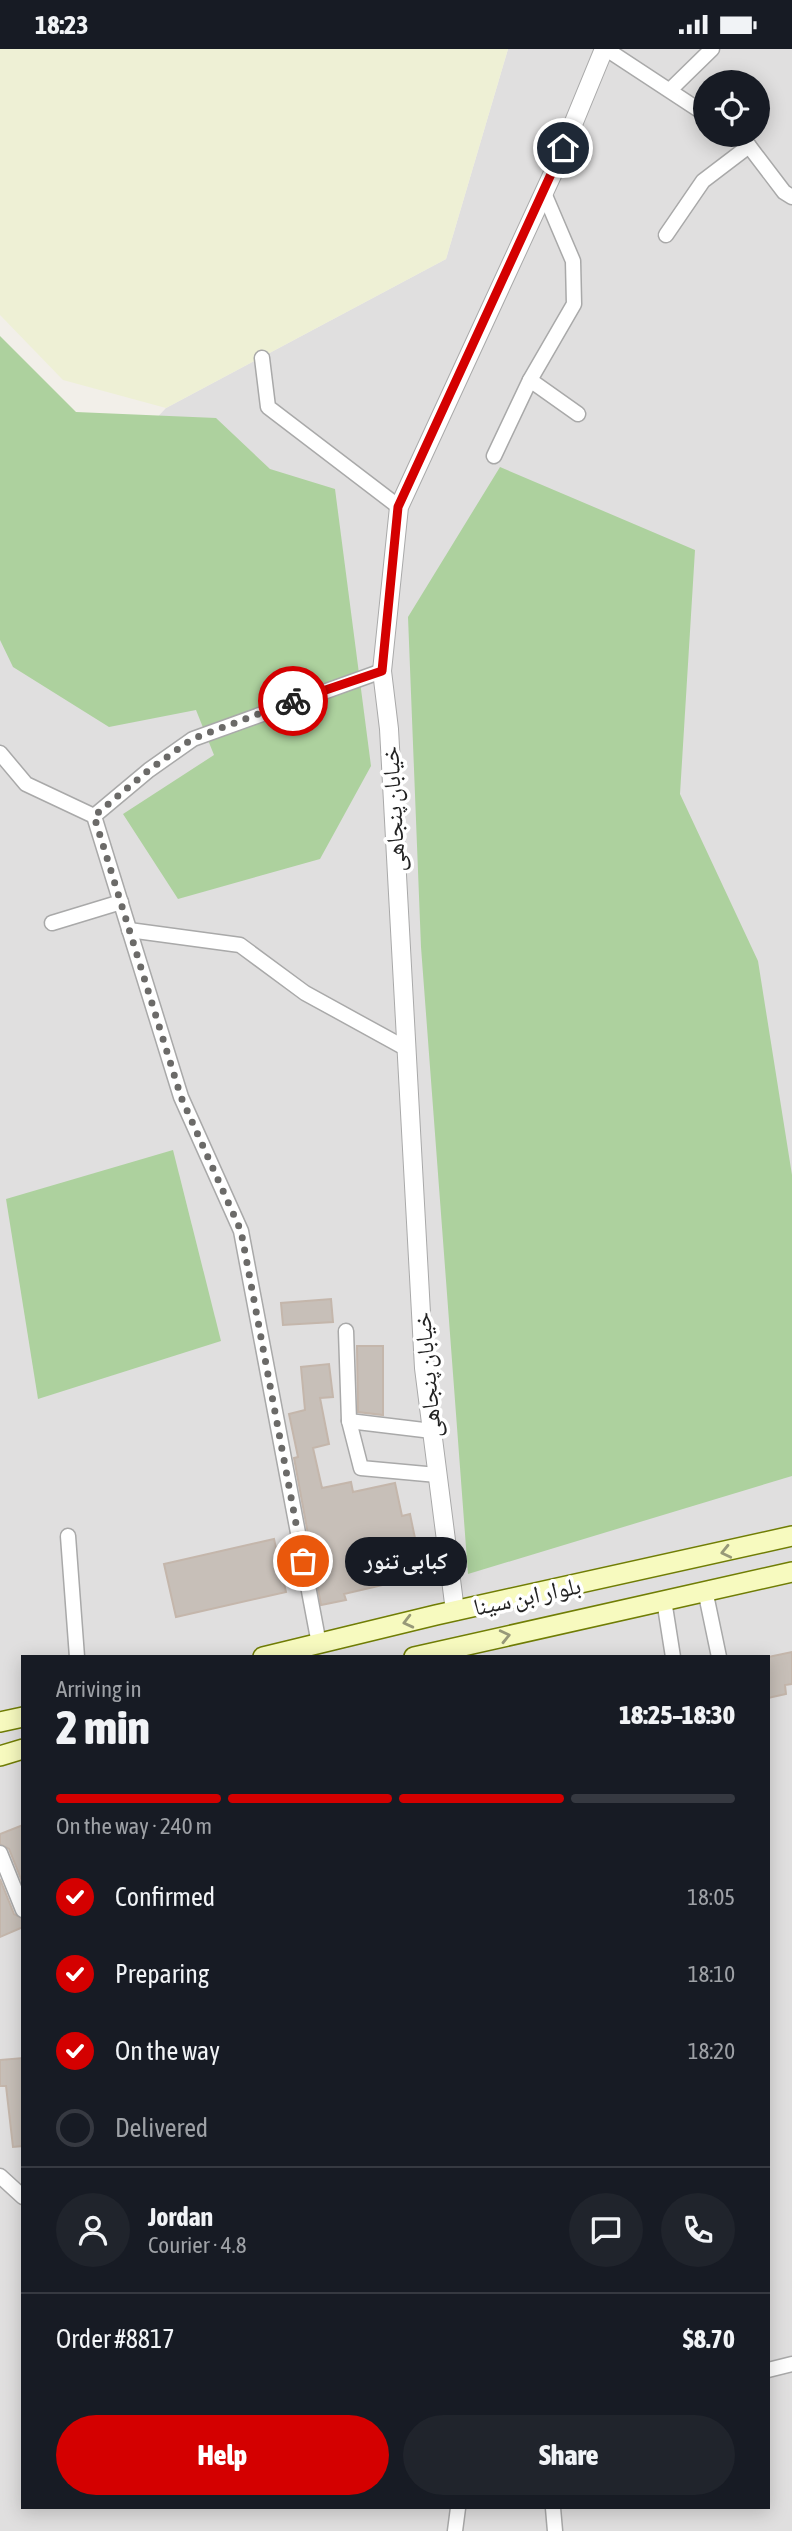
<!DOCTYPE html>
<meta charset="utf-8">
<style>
body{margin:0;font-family:"Asap Condensed","Noto Naskh Arabic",sans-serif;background:#20242c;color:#f1f3f6;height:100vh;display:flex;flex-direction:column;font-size:26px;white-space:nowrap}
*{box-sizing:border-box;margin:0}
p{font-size:23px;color:#9ea1a6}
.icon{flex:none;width:38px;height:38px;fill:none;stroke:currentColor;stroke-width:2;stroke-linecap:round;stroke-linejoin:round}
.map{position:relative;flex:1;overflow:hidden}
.drawer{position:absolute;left:21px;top:1606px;width:749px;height:854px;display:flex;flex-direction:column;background:#171b24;border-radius:0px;box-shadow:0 4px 18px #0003}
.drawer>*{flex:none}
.controls{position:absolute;left:693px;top:21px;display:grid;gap:14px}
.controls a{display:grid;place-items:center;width:77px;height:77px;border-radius:50%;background:#171b24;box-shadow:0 4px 18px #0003;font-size:35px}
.pin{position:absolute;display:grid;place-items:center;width:60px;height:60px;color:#fff;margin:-30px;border:4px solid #fff;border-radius:50%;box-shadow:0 2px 7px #0007}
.courier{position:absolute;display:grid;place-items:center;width:70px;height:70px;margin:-35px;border:5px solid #d40000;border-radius:50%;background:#fff;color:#222;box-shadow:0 2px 9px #0007}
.bubble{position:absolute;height:49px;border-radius:24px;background:#171b24;box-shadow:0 4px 18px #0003;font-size:23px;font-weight:800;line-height:49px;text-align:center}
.head em{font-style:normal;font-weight:800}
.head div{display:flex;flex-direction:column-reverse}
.head{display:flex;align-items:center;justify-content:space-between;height:119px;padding:0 35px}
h1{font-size:46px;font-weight:800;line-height:52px}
.bar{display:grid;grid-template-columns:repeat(4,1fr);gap:10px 7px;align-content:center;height:84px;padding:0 35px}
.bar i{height:9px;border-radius:5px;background:#363941}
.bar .on{background:#d40000}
.bar p{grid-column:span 4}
.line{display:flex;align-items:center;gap:18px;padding:0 35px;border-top:2px solid #363941}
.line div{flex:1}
.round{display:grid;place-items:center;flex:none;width:74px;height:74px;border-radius:37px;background:#20242c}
ol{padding:0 35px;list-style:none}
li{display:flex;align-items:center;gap:21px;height:77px}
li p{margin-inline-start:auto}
li .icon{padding:7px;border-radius:50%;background:#d40000;color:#fff;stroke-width:4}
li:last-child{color:#9ea1a6}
li i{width:38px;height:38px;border:4px solid #363941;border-radius:50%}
.primary-button{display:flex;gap:14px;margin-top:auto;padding:14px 35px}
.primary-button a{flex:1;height:80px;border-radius:42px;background:#d40000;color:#fff;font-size:28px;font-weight:800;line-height:80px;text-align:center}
.primary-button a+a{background:#20242c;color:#f1f3f6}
.status{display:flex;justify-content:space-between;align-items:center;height:49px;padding:0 35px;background:#171b24;direction:ltr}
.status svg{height:19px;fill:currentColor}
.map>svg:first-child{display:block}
</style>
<div class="status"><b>18:23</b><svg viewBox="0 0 49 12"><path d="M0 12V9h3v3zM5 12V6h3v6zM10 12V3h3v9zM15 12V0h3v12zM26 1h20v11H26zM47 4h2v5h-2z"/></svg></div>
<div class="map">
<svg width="792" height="2482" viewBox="0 0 792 2482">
<rect width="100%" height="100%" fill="#f2efe9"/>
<path fill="#e0dfdf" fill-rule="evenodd" d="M 508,0 L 792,0 L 792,2482 L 0,2482 L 0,537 L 166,359 L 446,210 ZM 705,33 L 758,33 L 758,86 L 705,86 ZM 23,1608 L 768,1608 L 768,2459 L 23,2459 Z"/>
<polygon fill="#eef0d5" points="0,0 508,0 446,210 166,359 63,331 0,266"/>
<g fill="#add19e">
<polygon points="0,287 76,363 216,369 270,420 335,440 371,717 320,810 178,850 123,765 214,706 196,661 109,678 13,618 0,591"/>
<polygon points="500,418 695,501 680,745 758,912 792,1126 792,1427 468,1525 421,898 408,568"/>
<polygon points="173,1101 221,1292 38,1350 6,1150"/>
</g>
<g fill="#c7bfb8" stroke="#c4b6ab" stroke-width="2">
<polygon points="331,1250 333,1273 283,1276 281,1254"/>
<polygon points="357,1297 383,1297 383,1366 358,1363"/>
<polygon points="329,1315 333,1348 320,1349 329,1395 313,1399 322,1439 351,1433 353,1443 395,1434 402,1467 410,1465 417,1499 432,1495 438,1523 344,1545 346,1551 321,1556 294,1409 298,1408 289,1365 305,1361 301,1318"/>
<polygon points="274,1490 286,1543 176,1568 164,1515"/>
<polygon points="792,1603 792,1635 785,1636 786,1645 768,1649 768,1608"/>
<polygon points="23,1776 23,1835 9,1800 0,1795 0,1785"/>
<polygon points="0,1830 14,1865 23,1870 23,1878 0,1888"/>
<polygon points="23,2009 23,2097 13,2098 6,2037 0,2037 0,2011"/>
</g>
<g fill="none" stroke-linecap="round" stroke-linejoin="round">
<defs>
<g id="minor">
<polyline points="606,0 705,65"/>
<polyline points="671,40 712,0"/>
<polyline points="734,86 749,97 784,143 792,148"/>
<polyline points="544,144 573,212 574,255 530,331 578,365"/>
<polyline points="666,186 703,132 749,97"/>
<polyline points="262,309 268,358 399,458"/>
<polyline points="494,407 530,331"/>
<polyline points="0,704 26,735 94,767 181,1048 241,1182 319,1595"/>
<polyline points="94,767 149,721 193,690 382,622"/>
<polyline points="52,874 121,853"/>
<polyline points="129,881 240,896 305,944 407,1000"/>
<polyline points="346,1282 349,1372"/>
<polyline points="432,1382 349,1372 361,1419 437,1426"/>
<polyline points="68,1487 77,1608"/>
<polyline points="705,1541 719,1608"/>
<polyline points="664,1551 673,1608"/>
<polyline points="0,1804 23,1861"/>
<polyline points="0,2127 23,2148"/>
<polyline points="768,2321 792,2315"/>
<polyline points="553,2459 555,2482"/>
<polyline points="455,2482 458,2459"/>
</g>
<polyline id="tertiary" points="455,1562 424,1319 389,680 382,622 399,458 553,124 604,0"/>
<g id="secondary">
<polyline points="263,1608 436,1566 792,1487"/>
<polyline points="414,1608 792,1523"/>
<polyline points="0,1673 23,1668"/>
<polyline points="0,1707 23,1700"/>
</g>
</defs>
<use href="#minor" stroke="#a9a9a9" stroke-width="17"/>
<use href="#tertiary" stroke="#a9a9a9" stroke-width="20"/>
<use href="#secondary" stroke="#707d05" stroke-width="22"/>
<use href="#minor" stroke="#fff" stroke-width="14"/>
<use href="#tertiary" stroke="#fff" stroke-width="18"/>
<use href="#secondary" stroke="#f7fabf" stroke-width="19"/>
</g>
<defs><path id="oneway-chevron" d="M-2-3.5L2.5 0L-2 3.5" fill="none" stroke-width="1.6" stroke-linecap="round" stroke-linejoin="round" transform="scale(1.75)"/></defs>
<g stroke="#979978">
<use href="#oneway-chevron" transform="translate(726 1503) rotate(167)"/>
<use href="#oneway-chevron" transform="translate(408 1573) rotate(166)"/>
<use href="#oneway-chevron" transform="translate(505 1587) rotate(-13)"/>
</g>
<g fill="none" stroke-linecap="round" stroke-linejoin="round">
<polyline stroke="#6b6a68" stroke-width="7" stroke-dasharray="0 12.6" points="293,652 192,690 149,721 94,767 181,1048 241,1182 303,1512"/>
<polyline stroke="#d40000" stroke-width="9" points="293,652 382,622 398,458 563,99"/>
</g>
<g text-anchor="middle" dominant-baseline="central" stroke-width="7" stroke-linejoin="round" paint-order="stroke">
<g font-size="24" fill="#222" stroke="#fff">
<text transform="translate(393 760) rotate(-93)">خیابان پنجاهی</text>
<text transform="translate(427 1326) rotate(-95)">خیابان پنجاهی</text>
<text transform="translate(527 1547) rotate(-12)">بلوار ابن سینا</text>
</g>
</g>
</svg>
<div class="controls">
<a><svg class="icon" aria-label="locate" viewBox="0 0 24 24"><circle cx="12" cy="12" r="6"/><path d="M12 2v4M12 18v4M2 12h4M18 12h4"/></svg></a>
</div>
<div class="pin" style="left:303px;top:1512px;background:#ea580c"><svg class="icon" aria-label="bag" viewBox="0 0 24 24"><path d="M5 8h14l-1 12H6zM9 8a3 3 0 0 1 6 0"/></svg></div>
<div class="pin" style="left:563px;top:99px;background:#1f2937"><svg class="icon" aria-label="home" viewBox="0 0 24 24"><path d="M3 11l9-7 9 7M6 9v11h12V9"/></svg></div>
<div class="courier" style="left:293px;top:652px"><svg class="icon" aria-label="bike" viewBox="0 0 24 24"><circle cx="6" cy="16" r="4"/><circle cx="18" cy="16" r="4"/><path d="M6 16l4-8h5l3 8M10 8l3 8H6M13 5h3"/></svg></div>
<div class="bubble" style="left:345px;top:1488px;width:122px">کبابی تنور</div>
<section class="drawer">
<div class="head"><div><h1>2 min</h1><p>Arriving in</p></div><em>18:25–18:30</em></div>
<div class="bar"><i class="on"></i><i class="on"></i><i class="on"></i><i></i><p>On the way · 240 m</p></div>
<ol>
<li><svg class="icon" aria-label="check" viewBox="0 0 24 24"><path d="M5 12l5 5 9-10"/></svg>Confirmed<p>18:05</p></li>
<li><svg class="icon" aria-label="check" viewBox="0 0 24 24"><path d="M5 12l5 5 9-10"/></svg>Preparing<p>18:10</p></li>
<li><svg class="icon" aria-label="check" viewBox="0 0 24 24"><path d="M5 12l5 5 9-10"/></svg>On the way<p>18:20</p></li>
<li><i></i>Delivered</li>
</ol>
<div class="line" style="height:126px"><a class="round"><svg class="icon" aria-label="person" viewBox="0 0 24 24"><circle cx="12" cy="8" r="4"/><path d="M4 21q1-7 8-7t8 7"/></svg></a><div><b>Jordan</b><p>Courier · 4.8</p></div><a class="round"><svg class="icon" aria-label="chat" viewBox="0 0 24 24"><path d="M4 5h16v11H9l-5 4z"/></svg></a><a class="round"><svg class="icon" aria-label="phone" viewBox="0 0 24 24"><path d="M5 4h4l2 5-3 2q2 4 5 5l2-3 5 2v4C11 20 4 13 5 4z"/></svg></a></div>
<div class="line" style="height:91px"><div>Order #8817</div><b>$8.70</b></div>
<div class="primary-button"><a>Help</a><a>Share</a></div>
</section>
</div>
